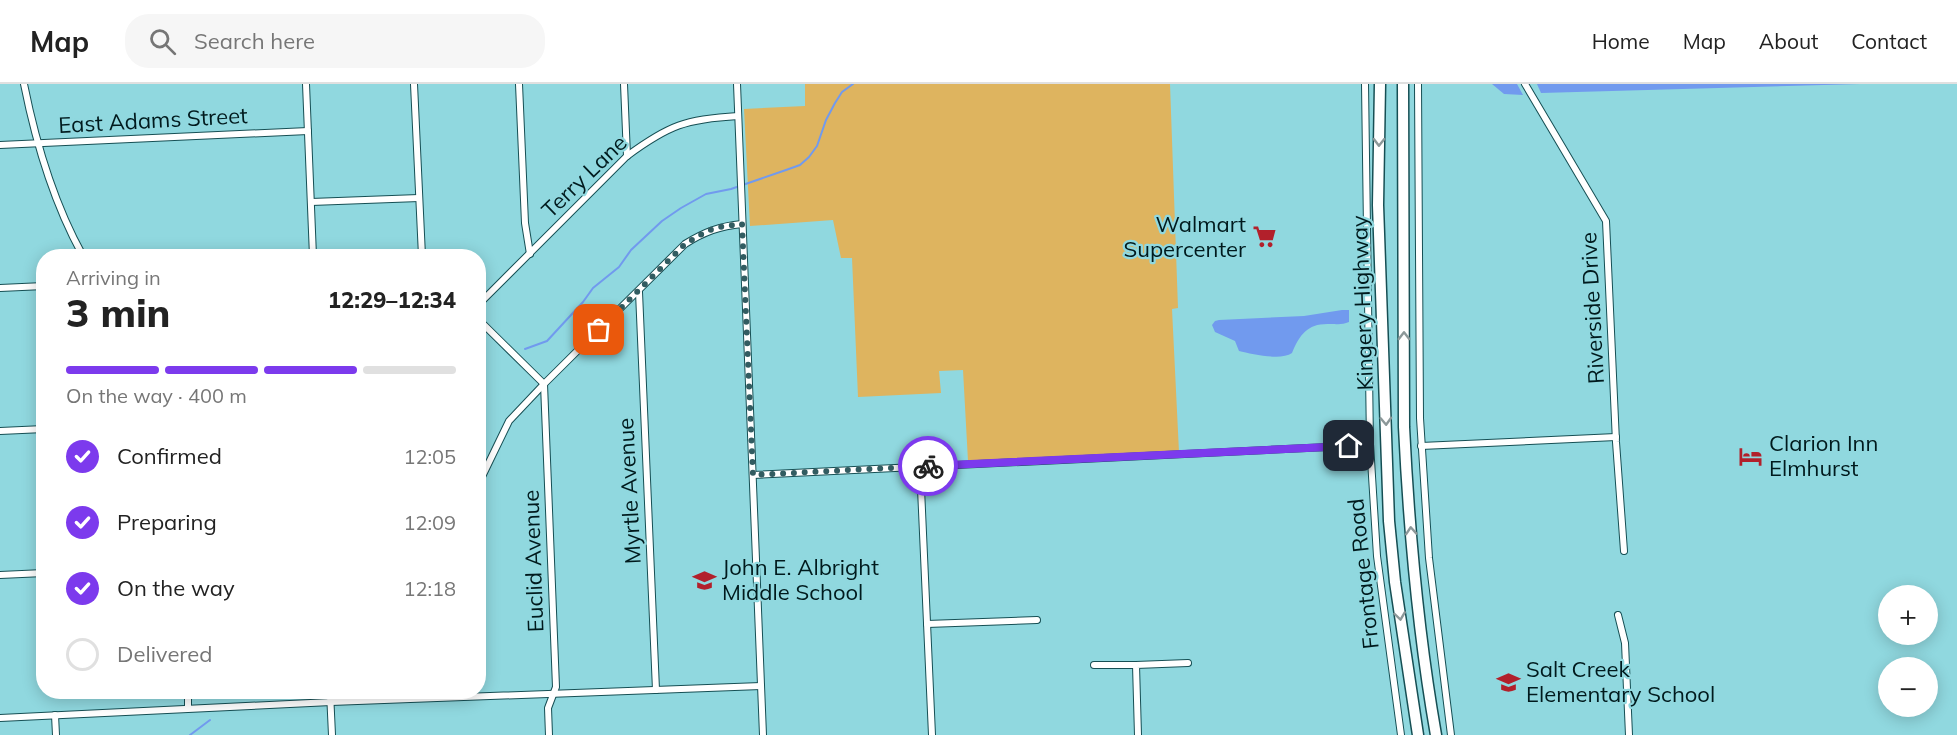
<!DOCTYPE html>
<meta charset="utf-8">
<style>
body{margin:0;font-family:Mulish,sans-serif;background:#f6f6f6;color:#222;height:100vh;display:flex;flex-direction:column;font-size:22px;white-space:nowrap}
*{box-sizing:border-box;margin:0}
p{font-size:20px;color:#767676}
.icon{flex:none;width:33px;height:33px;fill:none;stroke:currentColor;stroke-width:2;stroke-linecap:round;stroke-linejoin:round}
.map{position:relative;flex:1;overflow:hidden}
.details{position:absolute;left:36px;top:165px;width:450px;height:450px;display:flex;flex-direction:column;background:#fff;border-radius:24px;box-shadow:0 3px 15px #0003}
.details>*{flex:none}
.controls{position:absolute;left:1878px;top:501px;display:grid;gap:12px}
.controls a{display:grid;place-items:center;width:60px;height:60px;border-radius:50%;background:#fff;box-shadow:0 3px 15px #0003;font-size:30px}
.pin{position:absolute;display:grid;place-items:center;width:51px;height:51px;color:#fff;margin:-26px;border-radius:12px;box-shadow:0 3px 9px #0006}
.courier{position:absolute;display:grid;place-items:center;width:60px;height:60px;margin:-30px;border:4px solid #7c3aed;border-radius:50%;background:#fff;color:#222;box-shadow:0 2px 8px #0007}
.headline em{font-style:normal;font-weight:800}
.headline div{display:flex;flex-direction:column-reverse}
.headline{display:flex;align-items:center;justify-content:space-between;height:102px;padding:0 30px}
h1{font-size:39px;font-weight:800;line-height:45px}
.bar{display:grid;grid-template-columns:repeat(4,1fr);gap:9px 6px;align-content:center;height:72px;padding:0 30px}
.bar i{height:8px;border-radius:4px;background:#e0e0e0}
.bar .current{background:#7c3aed}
.bar p{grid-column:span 4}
ol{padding:0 30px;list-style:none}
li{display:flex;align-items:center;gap:18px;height:66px}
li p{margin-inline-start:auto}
li .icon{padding:6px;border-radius:50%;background:#7c3aed;color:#fff;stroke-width:4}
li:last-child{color:#767676}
li i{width:33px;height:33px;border:3px solid #e0e0e0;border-radius:50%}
header{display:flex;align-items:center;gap:36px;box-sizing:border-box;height:84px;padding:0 30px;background:#fff;border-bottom:2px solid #e0e0e0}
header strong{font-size:28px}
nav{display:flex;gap:33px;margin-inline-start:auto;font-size:21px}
.search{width:420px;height:54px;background:#f6f6f6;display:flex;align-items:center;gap:15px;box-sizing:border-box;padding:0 21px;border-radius:24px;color:#767676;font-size:22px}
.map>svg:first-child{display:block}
</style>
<header>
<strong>Map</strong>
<div class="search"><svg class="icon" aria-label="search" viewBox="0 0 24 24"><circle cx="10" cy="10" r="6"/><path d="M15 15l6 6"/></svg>Search here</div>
<nav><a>Home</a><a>Map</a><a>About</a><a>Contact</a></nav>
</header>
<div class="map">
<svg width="1957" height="651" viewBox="0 0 1957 651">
<rect width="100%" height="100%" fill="#90d8df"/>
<polygon fill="#deb45f" points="805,0 1170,0 1178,224 1172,225 1179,368 968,377 963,286 939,287 941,309 858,313 852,174 841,174 833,136 750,142 744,25 805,22"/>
<g fill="#719aee">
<polygon points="1492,0 1517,0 1523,11 1504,10"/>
<polygon points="1537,0 1860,0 1541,9"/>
<path d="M 1342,226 L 1349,226 L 1349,238 C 1342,241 1338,240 1330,240 C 1308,239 1300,250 1292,269 C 1281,277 1252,270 1239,267 L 1235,257 L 1215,248 L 1212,241 L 1215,237 L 1219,236 L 1304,232 Z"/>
</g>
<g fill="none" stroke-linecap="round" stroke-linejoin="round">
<g stroke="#719aee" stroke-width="2">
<polyline points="525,265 547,257 583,218 593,204 619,183 631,166 662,137 681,124 706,110 731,105 786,86 800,81 809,73 817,62 826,36 835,19 842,8 853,0"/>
<polyline points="226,611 227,608"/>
<polyline points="190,651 210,636"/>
</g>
<defs>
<g id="minor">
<path d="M 24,0 C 36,60 53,118 83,172"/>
<polyline points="306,0 313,172"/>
<polyline points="414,0 422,172"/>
<polyline points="519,0 525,139 530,170"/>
<polyline points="624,0 627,72"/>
<polyline points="737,0 763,651"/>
<polyline points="1365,0 1370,360 1377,472 1401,651"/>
<polyline points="1418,0 1420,334 1429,474 1451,651"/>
<polyline points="1525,0 1606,137 1616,358 1624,467"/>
<polyline points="0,61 308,47"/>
<polyline points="311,118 419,114"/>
<polyline points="0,204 44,202"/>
<polyline points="639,208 656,606"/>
<path d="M 478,221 L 627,72 C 669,41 686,35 738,32"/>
<polyline points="478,235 544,300 556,603 548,624 549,651"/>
<polyline points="0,347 44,345"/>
<polyline points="1421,362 1616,353"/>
<polyline points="920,382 932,651"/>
<polyline points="753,391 1349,362"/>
<path d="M 478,401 L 509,337 L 544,300 L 685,160 C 704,148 720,142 742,140"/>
<polyline points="0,491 44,489"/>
<polyline points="1618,531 1625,559 1629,651"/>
<polyline points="927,540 1037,536"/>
<polyline points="1094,581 1136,581"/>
<polyline points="188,608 188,624"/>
<polyline points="330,608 332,651"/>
<polyline points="55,631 56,651"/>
<polyline points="0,634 331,618 761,602"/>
<polyline points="1138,651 1136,581 1188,579"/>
</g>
<g id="trunk">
<polyline points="1380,0 1378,121 1389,437 1395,498 1418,651"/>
<path d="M 1403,0 L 1404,343 C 1409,446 1418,549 1436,651"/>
</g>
</defs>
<use href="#minor" stroke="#164f54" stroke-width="8"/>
<use href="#trunk" stroke="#164f54" stroke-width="13"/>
<use href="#minor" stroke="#fff" stroke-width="6"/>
<use href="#trunk" stroke="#fff" stroke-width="10"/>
</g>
<defs><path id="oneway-chevron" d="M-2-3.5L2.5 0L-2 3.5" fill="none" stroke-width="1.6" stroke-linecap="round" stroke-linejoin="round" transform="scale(1.5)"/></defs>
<g stroke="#8c9899">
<use href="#oneway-chevron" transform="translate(1379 58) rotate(91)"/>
<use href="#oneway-chevron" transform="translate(1404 252) rotate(-90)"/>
<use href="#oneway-chevron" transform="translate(1386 337) rotate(88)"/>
<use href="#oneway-chevron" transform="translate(1411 447) rotate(-94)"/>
<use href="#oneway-chevron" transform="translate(1400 532) rotate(82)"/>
</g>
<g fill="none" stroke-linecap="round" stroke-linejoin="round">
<polyline stroke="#325c61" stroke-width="6" stroke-dasharray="0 10.8" points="599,246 685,160 707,147 724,142 742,140 753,391 928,382"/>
<polyline stroke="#7c3aed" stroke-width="8" points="928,382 1349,362"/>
</g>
<defs>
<symbol id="supermarket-bare" viewBox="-9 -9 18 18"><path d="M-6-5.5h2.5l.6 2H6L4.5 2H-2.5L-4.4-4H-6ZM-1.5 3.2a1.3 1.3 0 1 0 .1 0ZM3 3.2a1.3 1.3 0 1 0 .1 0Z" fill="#b2202b" stroke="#90d8df" stroke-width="2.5" paint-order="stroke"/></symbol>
<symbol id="hotel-bare" viewBox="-9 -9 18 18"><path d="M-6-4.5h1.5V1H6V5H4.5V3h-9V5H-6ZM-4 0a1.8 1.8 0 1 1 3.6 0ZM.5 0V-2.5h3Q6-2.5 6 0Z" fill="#b2202b" stroke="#90d8df" stroke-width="2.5" paint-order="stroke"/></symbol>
<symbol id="school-bare" viewBox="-9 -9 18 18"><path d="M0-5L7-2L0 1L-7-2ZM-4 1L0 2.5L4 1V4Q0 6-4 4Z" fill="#b2202b" stroke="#90d8df" stroke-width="2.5" paint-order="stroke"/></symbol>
</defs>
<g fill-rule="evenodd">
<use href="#supermarket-bare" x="1248" y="136" width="33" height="33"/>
<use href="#hotel-bare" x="1734" y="356" width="33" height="33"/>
<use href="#school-bare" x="688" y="480" width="33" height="33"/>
<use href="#school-bare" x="1492" y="582" width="33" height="33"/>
</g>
<g text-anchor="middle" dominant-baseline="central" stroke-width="4.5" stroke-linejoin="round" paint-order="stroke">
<g font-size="22" fill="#001a1d" stroke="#90d8df">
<text transform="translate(153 36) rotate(-3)">East Adams Street</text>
<text transform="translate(584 92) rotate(-44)">Terry Lane</text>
<text transform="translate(1362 219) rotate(-92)">Kingery Highway</text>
<text transform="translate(1592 224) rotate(-93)">Riverside Drive</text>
<text transform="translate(629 407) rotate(-93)">Myrtle Avenue</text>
<text transform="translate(533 477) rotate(-92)">Euclid Avenue</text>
<text transform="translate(1363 490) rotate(-96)">Frontage Road</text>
</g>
<g font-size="22" fill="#001a1d" stroke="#90d8df" text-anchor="start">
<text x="1246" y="140" text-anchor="end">Walmart<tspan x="1246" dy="25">Supercenter</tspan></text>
<text x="1769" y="359">Clarion Inn<tspan x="1769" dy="25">Elmhurst</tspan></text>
<text x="722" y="483">John E. Albright<tspan x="722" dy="25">Middle School</tspan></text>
<text x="1526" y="585">Salt Creek<tspan x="1526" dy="25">Elementary School</tspan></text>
</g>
</g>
</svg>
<div class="controls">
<a>+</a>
<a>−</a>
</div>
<div class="pin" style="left:599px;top:246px;background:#ea580c"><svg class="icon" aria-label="bag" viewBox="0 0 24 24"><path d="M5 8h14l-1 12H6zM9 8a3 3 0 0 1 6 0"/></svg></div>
<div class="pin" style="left:1349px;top:362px;background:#1f2937"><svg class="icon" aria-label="home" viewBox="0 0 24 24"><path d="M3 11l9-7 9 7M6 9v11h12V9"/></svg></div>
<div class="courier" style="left:928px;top:382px"><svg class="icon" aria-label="bike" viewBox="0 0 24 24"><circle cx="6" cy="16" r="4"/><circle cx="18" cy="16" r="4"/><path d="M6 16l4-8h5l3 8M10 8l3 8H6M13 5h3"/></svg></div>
<section class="details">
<div class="headline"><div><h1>3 min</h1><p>Arriving in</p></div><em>12:29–12:34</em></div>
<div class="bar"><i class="current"></i><i class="current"></i><i class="current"></i><i></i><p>On the way · 400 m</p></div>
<ol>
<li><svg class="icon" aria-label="check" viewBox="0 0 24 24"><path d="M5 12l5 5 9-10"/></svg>Confirmed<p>12:05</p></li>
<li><svg class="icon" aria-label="check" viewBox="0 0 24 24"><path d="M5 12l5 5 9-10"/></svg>Preparing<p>12:09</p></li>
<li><svg class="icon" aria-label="check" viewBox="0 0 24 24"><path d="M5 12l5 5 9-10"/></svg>On the way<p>12:18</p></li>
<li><i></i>Delivered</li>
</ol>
</section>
</div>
